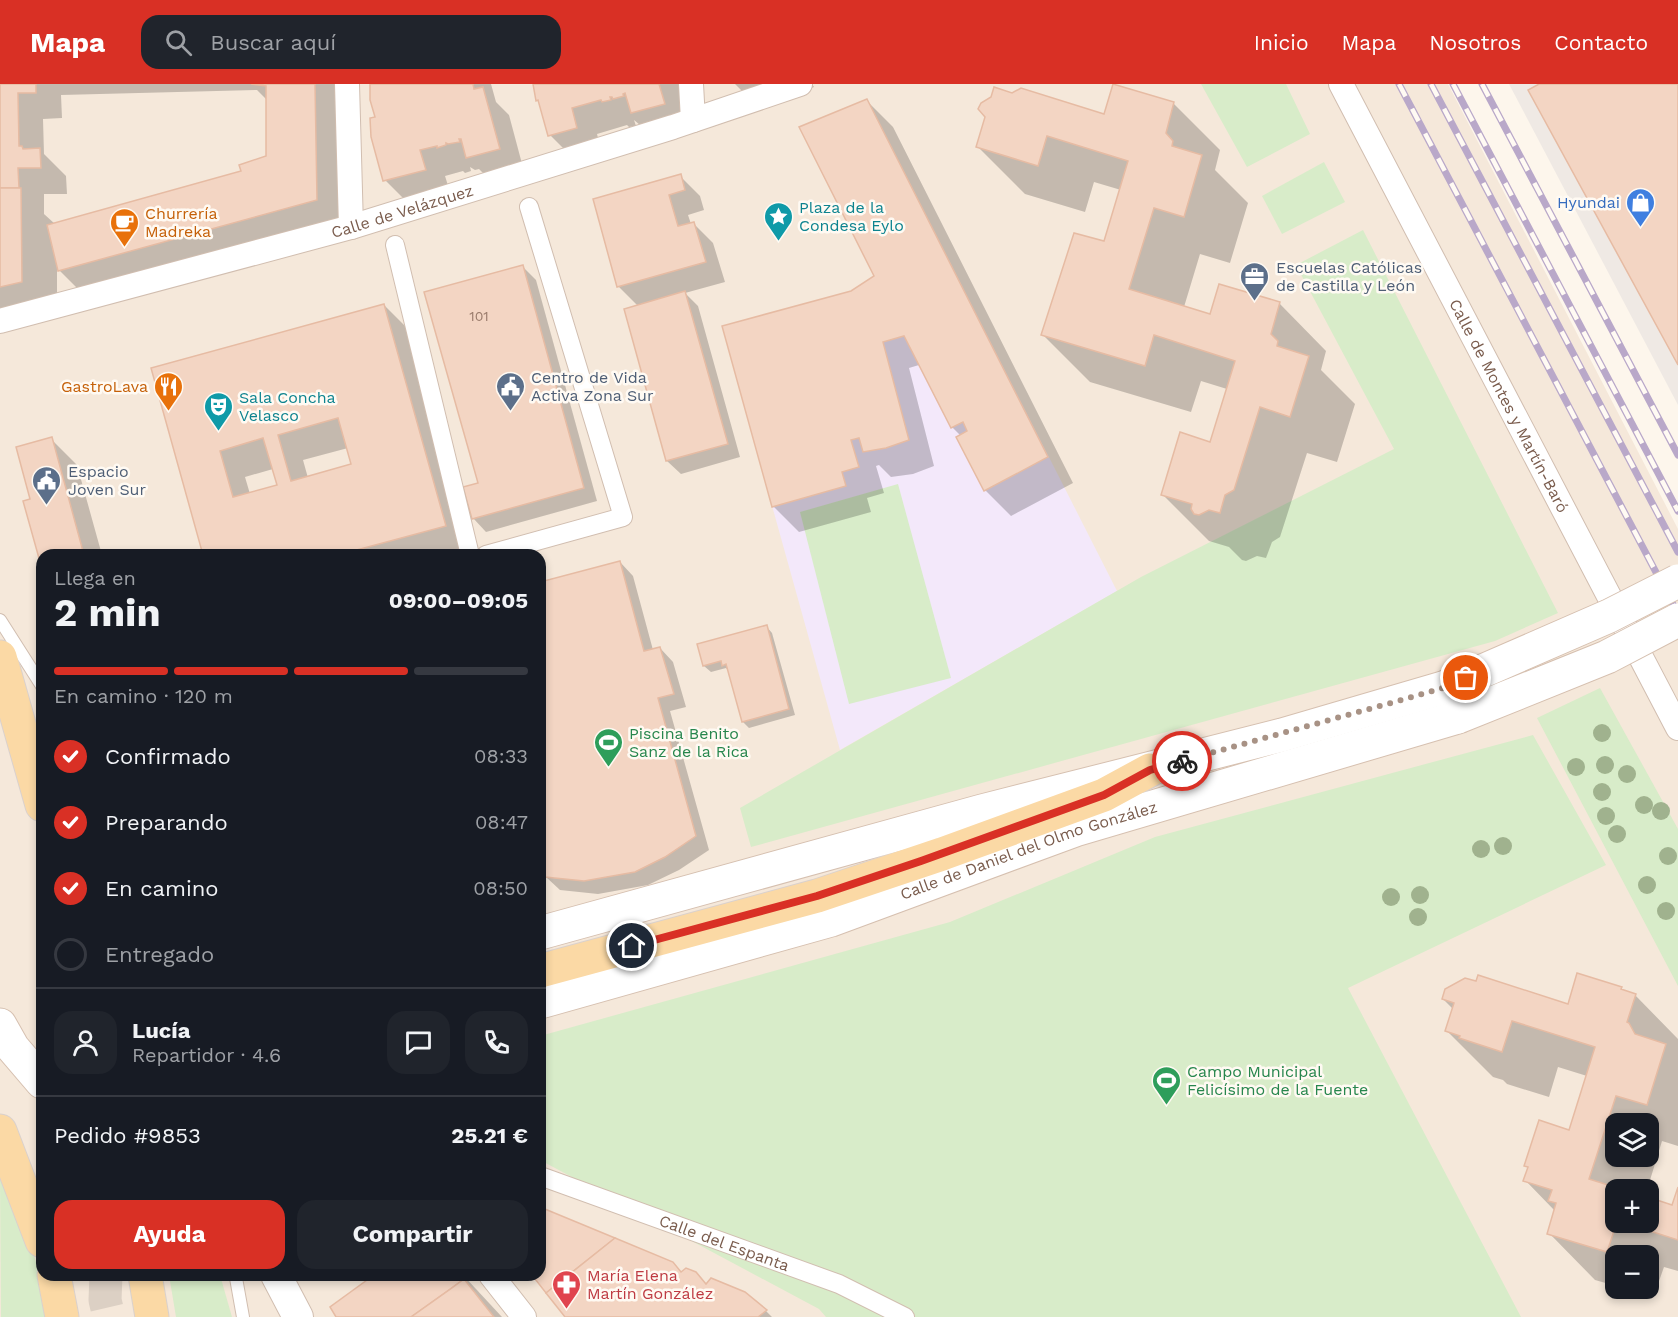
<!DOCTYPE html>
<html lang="es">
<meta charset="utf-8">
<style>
body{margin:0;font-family:"Work Sans",sans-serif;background:#20242c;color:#f1f3f6;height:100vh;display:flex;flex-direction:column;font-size:22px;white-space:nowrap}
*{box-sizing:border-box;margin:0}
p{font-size:20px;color:#9ea1a6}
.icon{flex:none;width:33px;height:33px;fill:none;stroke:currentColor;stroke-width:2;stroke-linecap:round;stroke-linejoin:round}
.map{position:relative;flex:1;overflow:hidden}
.side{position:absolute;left:36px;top:465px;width:510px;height:732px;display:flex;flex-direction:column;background:#171b24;border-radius:18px;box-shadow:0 3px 9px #0003}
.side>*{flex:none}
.controls{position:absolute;left:1605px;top:1029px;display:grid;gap:12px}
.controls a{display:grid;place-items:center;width:54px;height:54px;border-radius:12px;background:#171b24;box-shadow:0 3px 9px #0003;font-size:30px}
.pin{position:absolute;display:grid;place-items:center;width:51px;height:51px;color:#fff;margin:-26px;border:3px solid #fff;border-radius:50%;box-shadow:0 2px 6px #0007}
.courier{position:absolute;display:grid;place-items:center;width:60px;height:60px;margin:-30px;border:4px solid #d93025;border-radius:50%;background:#fff;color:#222;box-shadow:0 2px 8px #0007}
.overview em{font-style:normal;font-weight:700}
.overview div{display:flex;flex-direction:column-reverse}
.overview{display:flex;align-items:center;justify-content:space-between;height:102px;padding:0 18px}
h1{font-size:39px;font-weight:700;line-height:45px}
.bar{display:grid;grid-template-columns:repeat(4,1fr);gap:9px 6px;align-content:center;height:72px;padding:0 18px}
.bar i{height:8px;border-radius:4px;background:#363941}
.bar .selected{background:#d93025}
.bar p{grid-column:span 4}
.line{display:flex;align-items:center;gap:15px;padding:0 18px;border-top:2px solid #363941}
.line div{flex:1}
.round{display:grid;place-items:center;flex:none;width:63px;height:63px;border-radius:18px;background:#20242c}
ol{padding:0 18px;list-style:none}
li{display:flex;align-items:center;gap:18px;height:66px}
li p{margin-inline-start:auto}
li .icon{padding:6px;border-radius:50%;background:#d93025;color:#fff;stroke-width:4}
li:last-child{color:#9ea1a6}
li i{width:33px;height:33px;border:3px solid #363941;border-radius:50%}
.action{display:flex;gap:12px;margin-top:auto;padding:12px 18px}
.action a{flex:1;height:69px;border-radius:18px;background:#d93025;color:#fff;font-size:24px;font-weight:700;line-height:69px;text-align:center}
.action a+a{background:#20242c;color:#f1f3f6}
header{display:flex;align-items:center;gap:36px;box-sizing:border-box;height:84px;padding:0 30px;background:#d93025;color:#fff}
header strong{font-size:28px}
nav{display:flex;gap:33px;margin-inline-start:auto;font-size:21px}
.search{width:420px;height:54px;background:#20242c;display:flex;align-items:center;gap:15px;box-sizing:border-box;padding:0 21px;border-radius:18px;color:#9ea1a6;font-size:22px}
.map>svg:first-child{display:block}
</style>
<header>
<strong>Mapa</strong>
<div class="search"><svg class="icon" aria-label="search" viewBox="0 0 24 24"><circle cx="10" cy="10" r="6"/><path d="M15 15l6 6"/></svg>Buscar aquí</div>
<nav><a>Inicio</a><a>Mapa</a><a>Nosotros</a><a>Contacto</a></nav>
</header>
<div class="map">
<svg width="1678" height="1233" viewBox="0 0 1678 1233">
<rect width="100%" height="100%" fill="#fdf6ec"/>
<path fill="#f5e8da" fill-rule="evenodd" d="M 0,0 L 1448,0 L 1678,445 L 1678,1233 L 0,1233 ZM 42,471 L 540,471 L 540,1191 L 42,1191 ZM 1616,1040 L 1648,1040 L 1648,1072 L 1616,1072 ZM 1616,1106 L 1648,1106 L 1648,1138 L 1616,1138 ZM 1616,1172 L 1648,1172 L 1648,1204 L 1616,1204 Z"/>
<polygon fill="#efe9e4" points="1509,0 1678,0 1678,321"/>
<polygon fill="#f3e8fa" points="867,15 1117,507 840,666 722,242 851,207 874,192 799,43"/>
<g fill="#d8ecc9">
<polygon points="1201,0 1286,0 1310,50 1247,83"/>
<polygon points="1324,78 1345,118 1282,150 1262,112"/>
<polygon points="1363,146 1558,529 1495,557 751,763 740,724 1141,493 1394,365 1296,181"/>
<polygon points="898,400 951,594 849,620 800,428"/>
<polygon points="1600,604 1678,745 1678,902 1537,634"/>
<polygon points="1533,651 1606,781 1348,904 1521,1233 826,1233 819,1225 540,1076 540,952 950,838 1155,753"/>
<path d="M 0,1094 C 25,1143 40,1179 49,1233 L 1,1233 Z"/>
<polygon points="169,1191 220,1191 232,1233 176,1233"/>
</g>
<g fill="#0003" fill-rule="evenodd">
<path d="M 0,0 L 340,0 L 342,142 L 86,213 L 60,187 L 57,180 L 57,234 L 0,231 ZM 257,6 L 267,16 L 267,74 L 243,88 L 55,140 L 44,130 L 44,110 L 67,110 L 66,92 L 44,70 L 43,35 L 62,34 L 61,11 Z"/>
<polygon points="371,0 491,0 496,18 509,31 525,91 494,100 479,85 475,86 470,83 471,87 465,89 463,87 445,92 451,111 411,122 385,96"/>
<polygon points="535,0 678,0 690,46 659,54 644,39 640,41 634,36 636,42 629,43 627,41 597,50 602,70 576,77 550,51 541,20 537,16"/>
<polygon points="735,0 812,0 814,3 759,24"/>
<polygon points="1114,2 1174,20 1220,66 1215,86 1248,119 1230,179 1200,170 1184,223 1211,232 1220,202 1280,220 1326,267 1321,286 1355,320 1337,378 1307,369 1280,453 1272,458 1266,474 1257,472 1246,477 1242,476 1229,463 1209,457 1162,410 1211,360 1227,305 1201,297 1191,328 1090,298 1043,251 1105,159 1121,106 1094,98 1085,128 1025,110 978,63 1105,32"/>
<polygon points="867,17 893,43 1073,399 1011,432 985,406 961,352 952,343 919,281 909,284 934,382 913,390 891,393 879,381 876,382 884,409 867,414 871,428 799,448 773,422 852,208 876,192"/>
<polygon points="680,92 700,112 704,126 688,131 691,140 693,139 713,159 725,198 685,209 698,222 740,373 681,390 667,377 638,222 618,202 595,116"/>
<polygon points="522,182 536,196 597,417 486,448 473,434"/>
<path d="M 384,221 L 410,247 L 471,467 L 458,471 L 205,471 L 153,285 ZM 348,364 L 353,381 L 308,394 L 303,376 ZM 273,385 L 278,402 L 250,410 L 245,393 Z"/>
<polygon points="51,355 77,381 102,471 42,471 42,479 32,416"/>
<polygon points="620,478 633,492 653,566 660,564 673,578 686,623 670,627 709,766 679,786 648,801 598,810 560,806 546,793 540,770 540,500"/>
<polygon points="766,542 772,549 795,631 749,644 743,638 730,588 726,584 711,588 704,582"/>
<path d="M 1621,904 L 1625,908 L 1635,911 L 1678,955 L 1678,1062 L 1662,1057 L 1647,1106 L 1616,1106 L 1616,1138 L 1648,1138 L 1673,1122 L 1678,1108 L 1678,1187 L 1664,1183 L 1653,1214 L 1622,1204 L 1648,1204 L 1648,1172 L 1616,1172 L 1616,1202 L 1595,1196 L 1549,1149 L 1555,1127 L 1525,1096 L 1529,1085 L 1526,1082 L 1570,1048 L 1587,992 L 1558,983 L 1549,1013 L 1507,1000 L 1503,996 L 1493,993 L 1446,946 L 1453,925 L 1443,915 L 1569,921 ZM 1616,1040 L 1648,1040 L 1648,1072 L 1616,1072 Z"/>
<polygon points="540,1125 682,1189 695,1189 707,1201 766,1227 772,1233 567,1233 534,1191 540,1191"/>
<polygon points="377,1191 463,1191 502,1233 338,1233"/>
</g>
<g fill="#f3d5c3" stroke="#e6bba3" stroke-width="1.5" fill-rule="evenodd">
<polygon points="0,0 36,0 36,9 18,9 19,62 22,62 23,65 40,64 41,84 18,84 19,104 0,104"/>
<polygon points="251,0 315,0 317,116 58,187 47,141 241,87 239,81 266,72 266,2"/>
<polygon points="370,0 473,0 474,5 483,3 500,65 466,74 461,55 459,55 460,58 448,60 446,59 446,61 437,64 437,62 420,66 426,86 383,97 371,53 370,34 375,33 370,16"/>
<polygon points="533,0 659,0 665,20 631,29 625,9 623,10 624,12 613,15 612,13 610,13 611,16 602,18 601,16 572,24 577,44 548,52 538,16 536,17"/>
<polygon points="1113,0 1174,18 1166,49 1173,57 1172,62 1202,71 1184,133 1154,124 1129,205 1210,230 1219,200 1280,218 1271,250 1278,257 1277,262 1309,272 1290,333 1260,323 1234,406 1225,411 1220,429 1209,426 1199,431 1194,430 1191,425 1192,420 1161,411 1180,348 1210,358 1235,277 1154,251 1145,282 1041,251 1074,149 1104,157 1128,77 1047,52 1038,82 976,63 985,33 978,25 981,19 991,13 994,3 1012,9 1021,4 1104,30"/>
<polygon points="1539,0 1678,0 1678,281 1528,6"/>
<polygon points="867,15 1048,373 984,407 956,353 967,347 963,338 951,344 904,252 883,258 909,356 886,364 863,368 859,354 851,356 859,383 842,388 846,402 772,423 722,242 851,207 874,192 799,43"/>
<polygon points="681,90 685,106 669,111 678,142 694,138 706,178 617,203 593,115"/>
<polygon points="0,104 21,104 22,198 0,203"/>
<polygon points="523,181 584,404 472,435 463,403 478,399 424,208"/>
<polygon points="685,207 728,360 666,377 624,225"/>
<path d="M 384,220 L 446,442 L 338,471 L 203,471 L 151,284 ZM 338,334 L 351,380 L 291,397 L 278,351 ZM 263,354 L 277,401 L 233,413 L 220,367 Z"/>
<polygon points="52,353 84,471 42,471 42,485 23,417 30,415 16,363"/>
<polygon points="620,477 644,567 660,563 674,610 658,614 696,752 665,773 635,788 584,797 545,793 540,776 540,498"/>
<polygon points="767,541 789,625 742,638 726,580 722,582 721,577 703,582 697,560"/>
<polygon points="1577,889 1622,903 1621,905 1636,910 1627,938 1629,939 1635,950 1666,960 1647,1021 1616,1012 1589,1095 1624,1106 1616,1106 1617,1138 1607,1168 1547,1150 1556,1119 1548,1117 1552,1106 1523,1097 1528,1083 1524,1082 1539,1036 1569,1046 1595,963 1512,937 1502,968 1459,954 1460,952 1445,947 1454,919 1442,915 1445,905 1465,894 1476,897 1478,891 1568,920"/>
<polygon points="1678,1103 1678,1156 1622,1138 1648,1138 1648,1113 1672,1121"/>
<polygon points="540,1123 615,1154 546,1209 532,1191 540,1191"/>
<polygon points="615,1154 673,1178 681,1188 686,1184 696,1188 706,1200 711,1194 745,1208 767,1226 758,1233 565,1233 546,1209"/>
<polygon points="374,1191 461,1191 464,1195 411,1233 336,1233 330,1223"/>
<polygon points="464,1195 494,1233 411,1233 452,1204"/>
</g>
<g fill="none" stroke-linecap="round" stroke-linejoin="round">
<polyline stroke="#dcd0c4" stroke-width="33" stroke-dasharray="33 16" stroke-linecap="butt" points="106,1191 105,1216 109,1233"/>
<defs>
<g id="service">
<polyline points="0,536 42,602"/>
<polyline points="238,1191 236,1194 243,1233"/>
</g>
<g id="pedestrian">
<polyline points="395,161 470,471"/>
<polyline points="486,471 623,433 529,123"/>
<path id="s1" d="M 540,1092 L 839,1200 L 905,1233"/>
</g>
<g id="minor">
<polyline points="347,0 351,143"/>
<polyline points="691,0 693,36"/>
<path id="s2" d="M 1341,0 L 1678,644"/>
<path id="s3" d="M 0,237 L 351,143 L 673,43 L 800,0"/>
<polyline points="491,1191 524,1233"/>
</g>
<polyline id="tertiary" points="276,1191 298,1233"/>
<g id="secondary">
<polyline points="540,849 982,727 1282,651 1446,603"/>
<path id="s4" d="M 540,918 L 831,836 L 1075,746 L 1458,633"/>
<polyline points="0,941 13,964 42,998"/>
</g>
<g id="primary">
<polyline points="0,573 42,721"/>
<polyline points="540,887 817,812 942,770 1104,711 1150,686"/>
<polyline points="0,1047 42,1157"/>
<polyline points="54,1191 62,1233"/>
<polyline points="145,1191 152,1233"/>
</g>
</defs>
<use href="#service" stroke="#d1beb0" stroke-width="14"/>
<use href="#pedestrian" stroke="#d1beb0" stroke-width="20"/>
<use href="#minor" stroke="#d1beb0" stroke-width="26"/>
<use href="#tertiary" stroke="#d1beb0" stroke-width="32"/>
<use href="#secondary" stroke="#d6c0b0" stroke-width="35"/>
<use href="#primary" stroke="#dad1cd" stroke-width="35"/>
<use href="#service" stroke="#fff" stroke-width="12"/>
<use href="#pedestrian" stroke="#fff" stroke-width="18"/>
<use href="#minor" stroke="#fff" stroke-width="24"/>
<use href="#tertiary" stroke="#fff" stroke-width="30"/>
<use href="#secondary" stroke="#fff" stroke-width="33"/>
<use href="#primary" stroke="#fbd9a5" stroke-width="33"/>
<defs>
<g id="rail">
<polyline points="1399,0 1678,530"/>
<polyline points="1431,0 1678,468"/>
<polyline points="1453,0 1678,427"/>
<polyline points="1482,0 1678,371"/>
</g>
</defs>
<use href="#rail" stroke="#b9a8c9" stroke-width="7"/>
<use href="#rail" stroke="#fffaf3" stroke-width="4.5" stroke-dasharray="14" stroke-linecap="butt"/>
<defs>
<g id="secondary-bridge">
<polyline points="1446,603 1609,532 1678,497"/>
<polyline points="1458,633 1607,573 1678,536"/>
</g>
</defs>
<use href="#secondary-bridge" stroke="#d6c0b0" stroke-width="35" stroke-linecap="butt"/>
<use href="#secondary-bridge" stroke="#fff" stroke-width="33"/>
</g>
<g fill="#a0b28e">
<circle cx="1602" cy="649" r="9"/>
<circle cx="1605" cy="681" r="9"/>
<circle cx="1576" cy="683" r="9"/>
<circle cx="1627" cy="690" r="9"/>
<circle cx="1602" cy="708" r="9"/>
<circle cx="1644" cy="721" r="9"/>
<circle cx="1661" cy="727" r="9"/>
<circle cx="1606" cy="732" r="9"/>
<circle cx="1617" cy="750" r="9"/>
<circle cx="1503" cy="762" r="9"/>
<circle cx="1481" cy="765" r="9"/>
<circle cx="1668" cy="772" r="9"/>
<circle cx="1647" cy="801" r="9"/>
<circle cx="1420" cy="811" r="9"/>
<circle cx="1391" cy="813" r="9"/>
<circle cx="1666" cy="827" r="9"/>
<circle cx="1418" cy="833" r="9"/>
</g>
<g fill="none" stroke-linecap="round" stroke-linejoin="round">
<polyline stroke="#a89285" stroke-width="6" stroke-dasharray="0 10.8" points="1182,677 1405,615 1446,603 1466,594"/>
<polyline stroke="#d93025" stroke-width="8" points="632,862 817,812 921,777 1104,711 1150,686 1182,677"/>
</g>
<defs>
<symbol id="shop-pin" viewBox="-11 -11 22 30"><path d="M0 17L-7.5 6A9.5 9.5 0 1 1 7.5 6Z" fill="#3f7fe0" stroke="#fffaf3"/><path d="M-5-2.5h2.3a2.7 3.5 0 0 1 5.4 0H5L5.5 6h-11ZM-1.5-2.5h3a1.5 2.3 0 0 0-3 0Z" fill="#fff"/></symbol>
<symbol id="sight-pin" viewBox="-11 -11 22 30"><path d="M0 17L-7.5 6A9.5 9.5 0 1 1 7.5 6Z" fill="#0f9aa8" stroke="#fffaf3"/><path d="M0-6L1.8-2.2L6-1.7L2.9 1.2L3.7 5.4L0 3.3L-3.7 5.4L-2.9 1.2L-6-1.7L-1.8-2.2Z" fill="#fff"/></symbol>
<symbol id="cafe-pin" viewBox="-11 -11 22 30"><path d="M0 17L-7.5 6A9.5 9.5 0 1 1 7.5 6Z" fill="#e8710a" stroke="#fffaf3"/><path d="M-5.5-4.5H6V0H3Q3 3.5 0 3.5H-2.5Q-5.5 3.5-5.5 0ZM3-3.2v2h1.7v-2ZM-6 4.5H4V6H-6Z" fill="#fff"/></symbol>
<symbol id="office-pin" viewBox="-11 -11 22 30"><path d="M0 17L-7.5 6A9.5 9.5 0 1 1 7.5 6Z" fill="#5c6f8a" stroke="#fffaf3"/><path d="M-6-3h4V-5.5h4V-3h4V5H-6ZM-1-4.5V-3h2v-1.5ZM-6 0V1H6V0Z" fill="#fff"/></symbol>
<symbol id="restaurant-pin" viewBox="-11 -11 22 30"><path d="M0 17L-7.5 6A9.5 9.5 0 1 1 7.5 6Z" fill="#e8710a" stroke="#fffaf3"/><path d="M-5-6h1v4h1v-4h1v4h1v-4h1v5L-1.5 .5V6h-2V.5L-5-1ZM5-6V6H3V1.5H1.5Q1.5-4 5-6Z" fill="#fff"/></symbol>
<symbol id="civic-pin" viewBox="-11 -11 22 30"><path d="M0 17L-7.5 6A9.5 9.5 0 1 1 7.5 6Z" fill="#5c6f8a" stroke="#fffaf3"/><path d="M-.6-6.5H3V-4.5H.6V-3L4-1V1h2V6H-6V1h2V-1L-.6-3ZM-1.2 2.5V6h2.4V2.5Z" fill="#fff"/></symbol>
<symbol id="theatre-pin" viewBox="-11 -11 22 30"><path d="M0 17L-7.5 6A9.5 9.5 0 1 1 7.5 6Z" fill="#0f9aa8" stroke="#fffaf3"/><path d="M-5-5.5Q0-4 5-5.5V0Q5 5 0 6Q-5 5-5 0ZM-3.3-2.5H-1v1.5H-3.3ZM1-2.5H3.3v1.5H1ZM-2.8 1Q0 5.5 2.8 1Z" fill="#fff"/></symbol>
<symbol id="stadium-pin" viewBox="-11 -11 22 30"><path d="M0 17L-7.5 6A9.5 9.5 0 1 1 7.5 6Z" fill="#2e9e5b" stroke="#fffaf3"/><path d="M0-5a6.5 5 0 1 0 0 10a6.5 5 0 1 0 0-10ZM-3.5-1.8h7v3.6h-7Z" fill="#fff"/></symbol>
<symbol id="pharmacy-pin" viewBox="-11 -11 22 30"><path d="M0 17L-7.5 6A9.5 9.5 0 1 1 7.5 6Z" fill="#e0444e" stroke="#fffaf3"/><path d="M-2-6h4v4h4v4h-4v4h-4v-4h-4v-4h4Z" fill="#fff"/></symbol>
</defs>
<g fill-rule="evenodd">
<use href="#shop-pin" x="1624" y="102" width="33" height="45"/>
<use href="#sight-pin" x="762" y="116" width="33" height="45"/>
<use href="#cafe-pin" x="108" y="122" width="33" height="45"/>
<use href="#office-pin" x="1238" y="176" width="33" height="45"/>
<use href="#restaurant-pin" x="152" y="286" width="33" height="45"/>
<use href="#civic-pin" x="494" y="286" width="33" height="45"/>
<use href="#theatre-pin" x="202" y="306" width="33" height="45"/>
<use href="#civic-pin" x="30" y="380" width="33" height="45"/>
<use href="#stadium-pin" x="592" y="642" width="33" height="45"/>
<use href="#stadium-pin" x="1150" y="980" width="33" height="45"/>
<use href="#pharmacy-pin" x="550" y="1184" width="33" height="45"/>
</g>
<g text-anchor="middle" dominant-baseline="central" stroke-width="5" stroke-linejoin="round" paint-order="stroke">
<g font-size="14" fill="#987a6a">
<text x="479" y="232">101</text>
</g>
<g font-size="16" fill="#366cbe" stroke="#fffaf3" text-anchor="end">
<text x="1620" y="118">Hyundai</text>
</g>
<g font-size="16" fill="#0d838f" stroke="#fffaf3" text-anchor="start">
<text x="799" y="123">Plaza de la<tspan x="799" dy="18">Condesa Eylo</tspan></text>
<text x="239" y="313">Sala Concha<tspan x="239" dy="18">Velasco</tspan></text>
</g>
<g font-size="16" fill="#7a5c4d" stroke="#fffaf3">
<text stroke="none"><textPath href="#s3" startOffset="417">Calle de Velázquez</textPath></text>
<text stroke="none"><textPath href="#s2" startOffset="363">Calle de Montes y Martín-Baró</textPath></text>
<text stroke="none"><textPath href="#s4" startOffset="512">Calle de Daniel del Olmo González</textPath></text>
<text stroke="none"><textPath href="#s1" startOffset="196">Calle del Espanta</textPath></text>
</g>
<g font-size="16" fill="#c56008" stroke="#fffaf3" text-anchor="start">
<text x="145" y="129">Churrería<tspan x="145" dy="18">Madreka</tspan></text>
<text x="148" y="302" text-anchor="end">GastroLava</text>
</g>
<g font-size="16" fill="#4e5e75" stroke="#fffaf3" text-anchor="start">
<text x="1276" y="183">Escuelas Católicas<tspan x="1276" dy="18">de Castilla y León</tspan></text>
<text x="531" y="293">Centro de Vida<tspan x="531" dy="18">Activa Zona Sur</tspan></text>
<text x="68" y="387">Espacio<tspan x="68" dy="18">Joven Sur</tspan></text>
</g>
<g font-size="16" fill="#27864d" stroke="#fffaf3" text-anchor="start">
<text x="629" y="649">Piscina Benito<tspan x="629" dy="18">Sanz de la Rica</tspan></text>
<text x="1187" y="987">Campo Municipal<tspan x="1187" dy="18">Felicísimo de la Fuente</tspan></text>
</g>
<g font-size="16" fill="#be3a42" stroke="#fffaf3" text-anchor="start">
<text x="587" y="1191">María Elena<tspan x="587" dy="18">Martín González</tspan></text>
</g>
</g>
</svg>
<div class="controls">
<a><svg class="icon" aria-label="layers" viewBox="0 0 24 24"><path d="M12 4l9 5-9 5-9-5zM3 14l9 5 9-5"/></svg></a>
<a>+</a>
<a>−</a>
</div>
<div class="pin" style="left:1466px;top:594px;background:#ea580c"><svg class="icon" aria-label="bag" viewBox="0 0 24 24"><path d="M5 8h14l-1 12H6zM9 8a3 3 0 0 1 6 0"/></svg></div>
<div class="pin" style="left:632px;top:862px;background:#1f2937"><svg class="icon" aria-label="home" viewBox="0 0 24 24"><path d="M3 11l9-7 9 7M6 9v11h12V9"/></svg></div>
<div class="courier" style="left:1182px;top:677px"><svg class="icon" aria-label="bike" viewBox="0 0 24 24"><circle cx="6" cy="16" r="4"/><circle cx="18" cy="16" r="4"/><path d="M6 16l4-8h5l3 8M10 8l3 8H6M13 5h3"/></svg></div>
<section class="side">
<div class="overview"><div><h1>2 min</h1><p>Llega en</p></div><em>09:00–09:05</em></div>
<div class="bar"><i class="selected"></i><i class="selected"></i><i class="selected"></i><i></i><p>En camino · 120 m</p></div>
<ol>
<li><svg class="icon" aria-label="check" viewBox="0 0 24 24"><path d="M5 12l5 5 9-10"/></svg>Confirmado<p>08:33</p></li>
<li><svg class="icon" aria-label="check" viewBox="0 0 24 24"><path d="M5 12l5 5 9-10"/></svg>Preparando<p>08:47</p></li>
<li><svg class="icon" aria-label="check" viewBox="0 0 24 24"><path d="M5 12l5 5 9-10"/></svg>En camino<p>08:50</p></li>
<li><i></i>Entregado</li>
</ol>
<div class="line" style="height:108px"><a class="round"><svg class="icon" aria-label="person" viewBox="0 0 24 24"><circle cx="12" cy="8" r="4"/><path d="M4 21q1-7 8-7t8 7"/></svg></a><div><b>Lucía</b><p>Repartidor · 4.6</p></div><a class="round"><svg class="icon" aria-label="chat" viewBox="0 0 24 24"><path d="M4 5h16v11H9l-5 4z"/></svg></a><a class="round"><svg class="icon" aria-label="phone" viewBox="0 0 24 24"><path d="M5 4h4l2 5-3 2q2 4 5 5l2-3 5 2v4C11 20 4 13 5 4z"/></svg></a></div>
<div class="line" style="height:78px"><div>Pedido #9853</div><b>25.21 €</b></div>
<div class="action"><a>Ayuda</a><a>Compartir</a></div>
</section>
</div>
